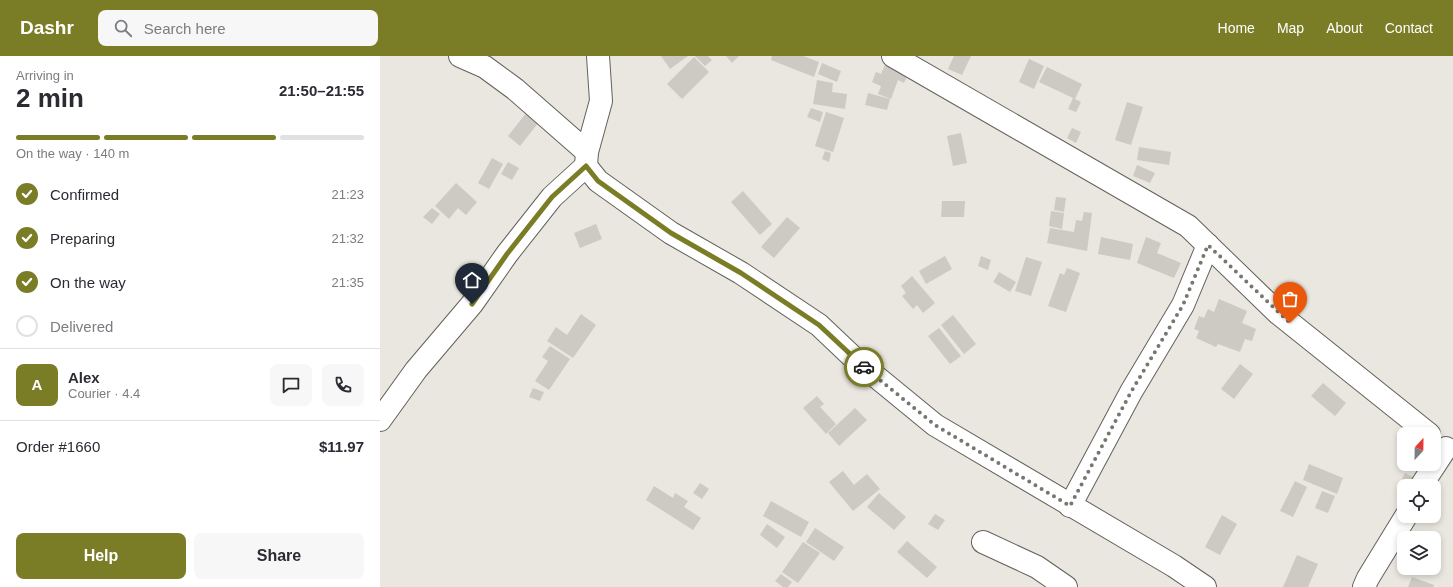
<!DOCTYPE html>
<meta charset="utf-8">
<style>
body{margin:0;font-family:Helvetica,sans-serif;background:#f7f7f7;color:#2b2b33;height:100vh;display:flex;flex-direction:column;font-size:15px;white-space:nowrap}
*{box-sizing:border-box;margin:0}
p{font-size:13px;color:#7c7c81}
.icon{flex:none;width:22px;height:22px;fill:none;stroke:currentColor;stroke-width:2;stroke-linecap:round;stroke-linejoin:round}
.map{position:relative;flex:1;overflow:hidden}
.drawer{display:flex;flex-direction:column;background:#fff;width:380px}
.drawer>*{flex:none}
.needle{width:26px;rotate:22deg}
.tools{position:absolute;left:1017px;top:371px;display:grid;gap:8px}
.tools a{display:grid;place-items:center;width:44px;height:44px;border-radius:8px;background:#fff;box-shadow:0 2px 6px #0003;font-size:20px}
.pin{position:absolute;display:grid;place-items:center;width:34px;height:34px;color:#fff;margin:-41px -17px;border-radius:50% 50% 50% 0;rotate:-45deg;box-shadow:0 0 4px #0007}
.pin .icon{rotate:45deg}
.courier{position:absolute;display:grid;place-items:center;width:40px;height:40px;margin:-20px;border:3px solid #7a7d26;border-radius:50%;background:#fff;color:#222;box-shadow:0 1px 5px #0007}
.headline em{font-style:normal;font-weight:600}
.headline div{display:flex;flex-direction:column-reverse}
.headline{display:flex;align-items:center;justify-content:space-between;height:68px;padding:0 16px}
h1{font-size:26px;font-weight:600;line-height:30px}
.bar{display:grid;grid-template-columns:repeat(4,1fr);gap:6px 4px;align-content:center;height:48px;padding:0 16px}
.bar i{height:5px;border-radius:3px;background:#e1e1e2}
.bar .active{background:#7a7d26}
.bar p{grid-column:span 4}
.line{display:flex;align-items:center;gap:10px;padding:0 16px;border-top:1px solid #e1e1e2}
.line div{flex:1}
.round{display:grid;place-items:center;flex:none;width:42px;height:42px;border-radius:8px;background:#f7f7f7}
ol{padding:0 16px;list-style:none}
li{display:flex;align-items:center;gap:12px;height:44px}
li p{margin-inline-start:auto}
li .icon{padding:4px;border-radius:50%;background:#7a7d26;color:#fff;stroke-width:4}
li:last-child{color:#7c7c81}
li i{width:22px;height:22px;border:2px solid #e1e1e2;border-radius:50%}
.primary-button{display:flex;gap:8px;margin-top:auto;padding:8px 16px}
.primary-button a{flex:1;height:46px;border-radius:8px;background:#7a7d26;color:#fff;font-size:16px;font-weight:600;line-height:46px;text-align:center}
.primary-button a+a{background:#f7f7f7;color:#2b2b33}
header{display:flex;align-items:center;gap:24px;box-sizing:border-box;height:56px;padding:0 20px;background:#7a7d26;color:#fff}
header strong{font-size:19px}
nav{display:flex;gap:22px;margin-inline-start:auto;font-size:14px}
.search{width:280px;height:36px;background:#f7f7f7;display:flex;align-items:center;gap:10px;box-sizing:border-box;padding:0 14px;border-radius:8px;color:#7c7c81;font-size:15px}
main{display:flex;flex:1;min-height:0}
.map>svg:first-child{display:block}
</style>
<header>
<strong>Dashr</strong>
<div class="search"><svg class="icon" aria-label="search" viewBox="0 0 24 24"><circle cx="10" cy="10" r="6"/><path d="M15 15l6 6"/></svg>Search here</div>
<nav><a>Home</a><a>Map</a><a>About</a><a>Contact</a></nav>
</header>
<main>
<section class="drawer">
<div class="headline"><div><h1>2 min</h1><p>Arriving in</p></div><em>21:50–21:55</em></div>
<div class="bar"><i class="active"></i><i class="active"></i><i class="active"></i><i></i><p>On the way · 140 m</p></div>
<ol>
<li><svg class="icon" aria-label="check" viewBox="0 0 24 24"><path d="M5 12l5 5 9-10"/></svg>Confirmed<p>21:23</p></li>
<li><svg class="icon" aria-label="check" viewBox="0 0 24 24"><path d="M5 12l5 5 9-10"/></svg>Preparing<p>21:32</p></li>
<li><svg class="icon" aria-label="check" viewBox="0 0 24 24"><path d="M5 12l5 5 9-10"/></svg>On the way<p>21:35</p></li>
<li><i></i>Delivered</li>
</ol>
<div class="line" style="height:72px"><b class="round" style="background:#7a7d26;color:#fff">A</b><div><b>Alex</b><p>Courier · 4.4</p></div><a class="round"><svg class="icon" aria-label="chat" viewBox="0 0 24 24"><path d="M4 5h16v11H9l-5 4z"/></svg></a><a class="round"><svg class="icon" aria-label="phone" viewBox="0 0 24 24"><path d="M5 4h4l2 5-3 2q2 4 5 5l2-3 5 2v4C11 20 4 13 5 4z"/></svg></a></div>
<div class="line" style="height:52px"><div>Order #1660</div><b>$11.97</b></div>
<div class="primary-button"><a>Help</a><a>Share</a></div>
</section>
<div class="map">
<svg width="1073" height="531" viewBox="0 0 1073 531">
<rect width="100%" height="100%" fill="#e9e7df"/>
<g fill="#cccac2">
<polygon points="281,0 308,0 290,13"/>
<polygon points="315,0 328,0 332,4 325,10"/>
<polygon points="346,0 359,0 352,7"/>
<polygon points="392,0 423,0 439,6 434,21 391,4"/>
<polygon points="574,0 591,0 582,19 568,13"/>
<polygon points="314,1 329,16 302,43 287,28"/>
<polygon points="649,3 664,10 654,33 639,26"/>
<polygon points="442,7 461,15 457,26 438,18"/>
<polygon points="505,9 528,18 524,27 518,24 511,43 498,38 501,30 492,26 496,16 501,18"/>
<polygon points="667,11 702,28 695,43 701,46 696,56 688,53 693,42 659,26"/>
<polygon points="437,24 453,27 452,36 467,38 465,53 433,48"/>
<polygon points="488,37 510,43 507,54 485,49"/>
<polygon points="747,46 763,51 751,89 735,84"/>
<polygon points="431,52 443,56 440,66 427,61"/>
<polygon points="147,56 159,66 140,90 128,80"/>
<polygon points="446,56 464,62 453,96 435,90"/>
<polygon points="692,72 701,76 696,87 687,82"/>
<polygon points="581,77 587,107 573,110 567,80"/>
<polygon points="759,91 791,96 789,109 757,104"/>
<polygon points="445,95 451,97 449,106 442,103"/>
<polygon points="112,102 123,108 109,133 98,127"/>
<polygon points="128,106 139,112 132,124 121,118"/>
<polygon points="757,109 775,117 770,127 753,120"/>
<polygon points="76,127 97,146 86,159 78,152 69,163 55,150"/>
<polygon points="363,135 392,168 380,179 351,146"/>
<polygon points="676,141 686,142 684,156 674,154"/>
<polygon points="562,145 585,145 584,161 561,161"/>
<polygon points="52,152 60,158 52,168 43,161"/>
<polygon points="671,155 684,157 682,173 669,170"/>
<polygon points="704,156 712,157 707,195 667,187 670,172 694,176 696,164 702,165"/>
<polygon points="407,161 420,172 394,202 381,191"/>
<polygon points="216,168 222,183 200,192 194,177"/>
<polygon points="721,181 753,188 750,204 718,198"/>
<polygon points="766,181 781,187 777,197 801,207 794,222 757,207"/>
<polygon points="565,200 572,213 546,228 539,215"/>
<polygon points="601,200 611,204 608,214 598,210"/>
<polygon points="646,201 662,206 651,240 635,235"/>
<polygon points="687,212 700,217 686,256 668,250 680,217 684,219"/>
<polygon points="619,216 636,226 630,236 613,226"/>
<polygon points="532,220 555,247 543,257 537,249 533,253 522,240 526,237 521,230"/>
<polygon points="839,243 867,255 862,267 876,273 872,285 865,283 860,296 838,288 836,291 816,282 819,275 814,273 819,260 824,262 828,253 834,256"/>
<polygon points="201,258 216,269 193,302 167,285 176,271 187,279"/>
<polygon points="573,259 596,288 584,298 561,269"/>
<polygon points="559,272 581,300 570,308 548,280"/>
<polygon points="170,290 190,303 169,334 155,325 168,305 162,301"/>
<polygon points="860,308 873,318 854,343 841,333"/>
<polygon points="943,327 966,347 955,360 931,340"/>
<polygon points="153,332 164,336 160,345 149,341"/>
<polygon points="437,340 444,348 440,351 456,368 446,378 423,352"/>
<polygon points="475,352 487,364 459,390 448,377"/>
<polygon points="929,408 963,422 957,438 923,424"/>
<polygon points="463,415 474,429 487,418 500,433 473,455 449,426"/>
<polygon points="1025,417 1035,422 1031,430 1021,425"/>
<polygon points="915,425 927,431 913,461 900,455"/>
<polygon points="320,427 329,433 322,443 313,437"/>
<polygon points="274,430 293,442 295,437 308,445 304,451 321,462 313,474 266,444"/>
<polygon points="942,435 955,440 948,457 935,452"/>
<polygon points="499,437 526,461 514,474 487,451"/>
<polygon points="391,445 429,466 421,481 383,460"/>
<polygon points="555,458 565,464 558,474 548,468"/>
<polygon points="842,459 857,468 840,499 825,491"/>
<polygon points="387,468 405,481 397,492 380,479"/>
<polygon points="435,472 464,491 454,505 426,486"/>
<polygon points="527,485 557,511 547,522 517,496"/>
<polygon points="423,486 440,497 418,527 402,516"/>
<polygon points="917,499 938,508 928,531 903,531"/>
<polygon points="401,518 412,526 408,531 403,531 395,525"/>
<polygon points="1032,521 1054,529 1053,531 1028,531"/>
</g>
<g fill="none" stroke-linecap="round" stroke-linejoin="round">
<defs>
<g id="minor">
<polyline points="80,0 105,11 135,33 207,96"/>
<polyline points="218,0 221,45 207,96 206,110 218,125 291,177 361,217 439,269 477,305 555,369 794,510 825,531"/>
<polyline points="513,0 808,170 899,258 1049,378"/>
<polyline points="0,364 36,314 92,248 127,198 172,141 206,110"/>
<polyline points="1041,430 1066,392"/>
<polyline points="690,450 751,336 803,249 828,189"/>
<polyline points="603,486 657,511 686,531"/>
<polyline points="984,531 988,522 1026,460"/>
</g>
</defs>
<use href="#minor" stroke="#63615a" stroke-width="24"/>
<use href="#minor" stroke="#fff" stroke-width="22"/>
</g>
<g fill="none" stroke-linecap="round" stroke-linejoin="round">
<polyline stroke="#777671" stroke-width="4" stroke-dasharray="0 7.2" points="484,311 555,369 690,450 751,336 803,249 828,189 910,267"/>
<polyline stroke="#7a7d26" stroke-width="5" points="92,248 127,198 172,141 206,110 218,125 291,177 361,217 439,269 484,311"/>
</g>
</svg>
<div class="tools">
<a><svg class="needle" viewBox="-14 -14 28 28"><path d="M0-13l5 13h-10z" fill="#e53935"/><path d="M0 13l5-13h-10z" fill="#7c7c81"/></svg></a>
<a><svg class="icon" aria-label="locate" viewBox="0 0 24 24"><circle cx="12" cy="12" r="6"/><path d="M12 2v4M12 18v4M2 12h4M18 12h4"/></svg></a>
<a><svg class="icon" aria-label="layers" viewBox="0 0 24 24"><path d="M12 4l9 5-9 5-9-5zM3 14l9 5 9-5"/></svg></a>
</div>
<div class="pin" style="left:910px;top:267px;background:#ea580c"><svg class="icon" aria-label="bag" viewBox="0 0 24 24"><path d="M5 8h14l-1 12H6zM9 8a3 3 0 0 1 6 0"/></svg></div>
<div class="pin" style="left:92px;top:248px;background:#1f2937"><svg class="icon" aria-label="home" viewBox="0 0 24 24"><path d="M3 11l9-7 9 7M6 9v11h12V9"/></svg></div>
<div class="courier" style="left:484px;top:311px"><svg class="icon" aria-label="car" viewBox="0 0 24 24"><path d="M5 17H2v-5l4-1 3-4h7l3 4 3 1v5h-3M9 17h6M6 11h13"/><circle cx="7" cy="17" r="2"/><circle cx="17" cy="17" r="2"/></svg></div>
</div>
</main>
